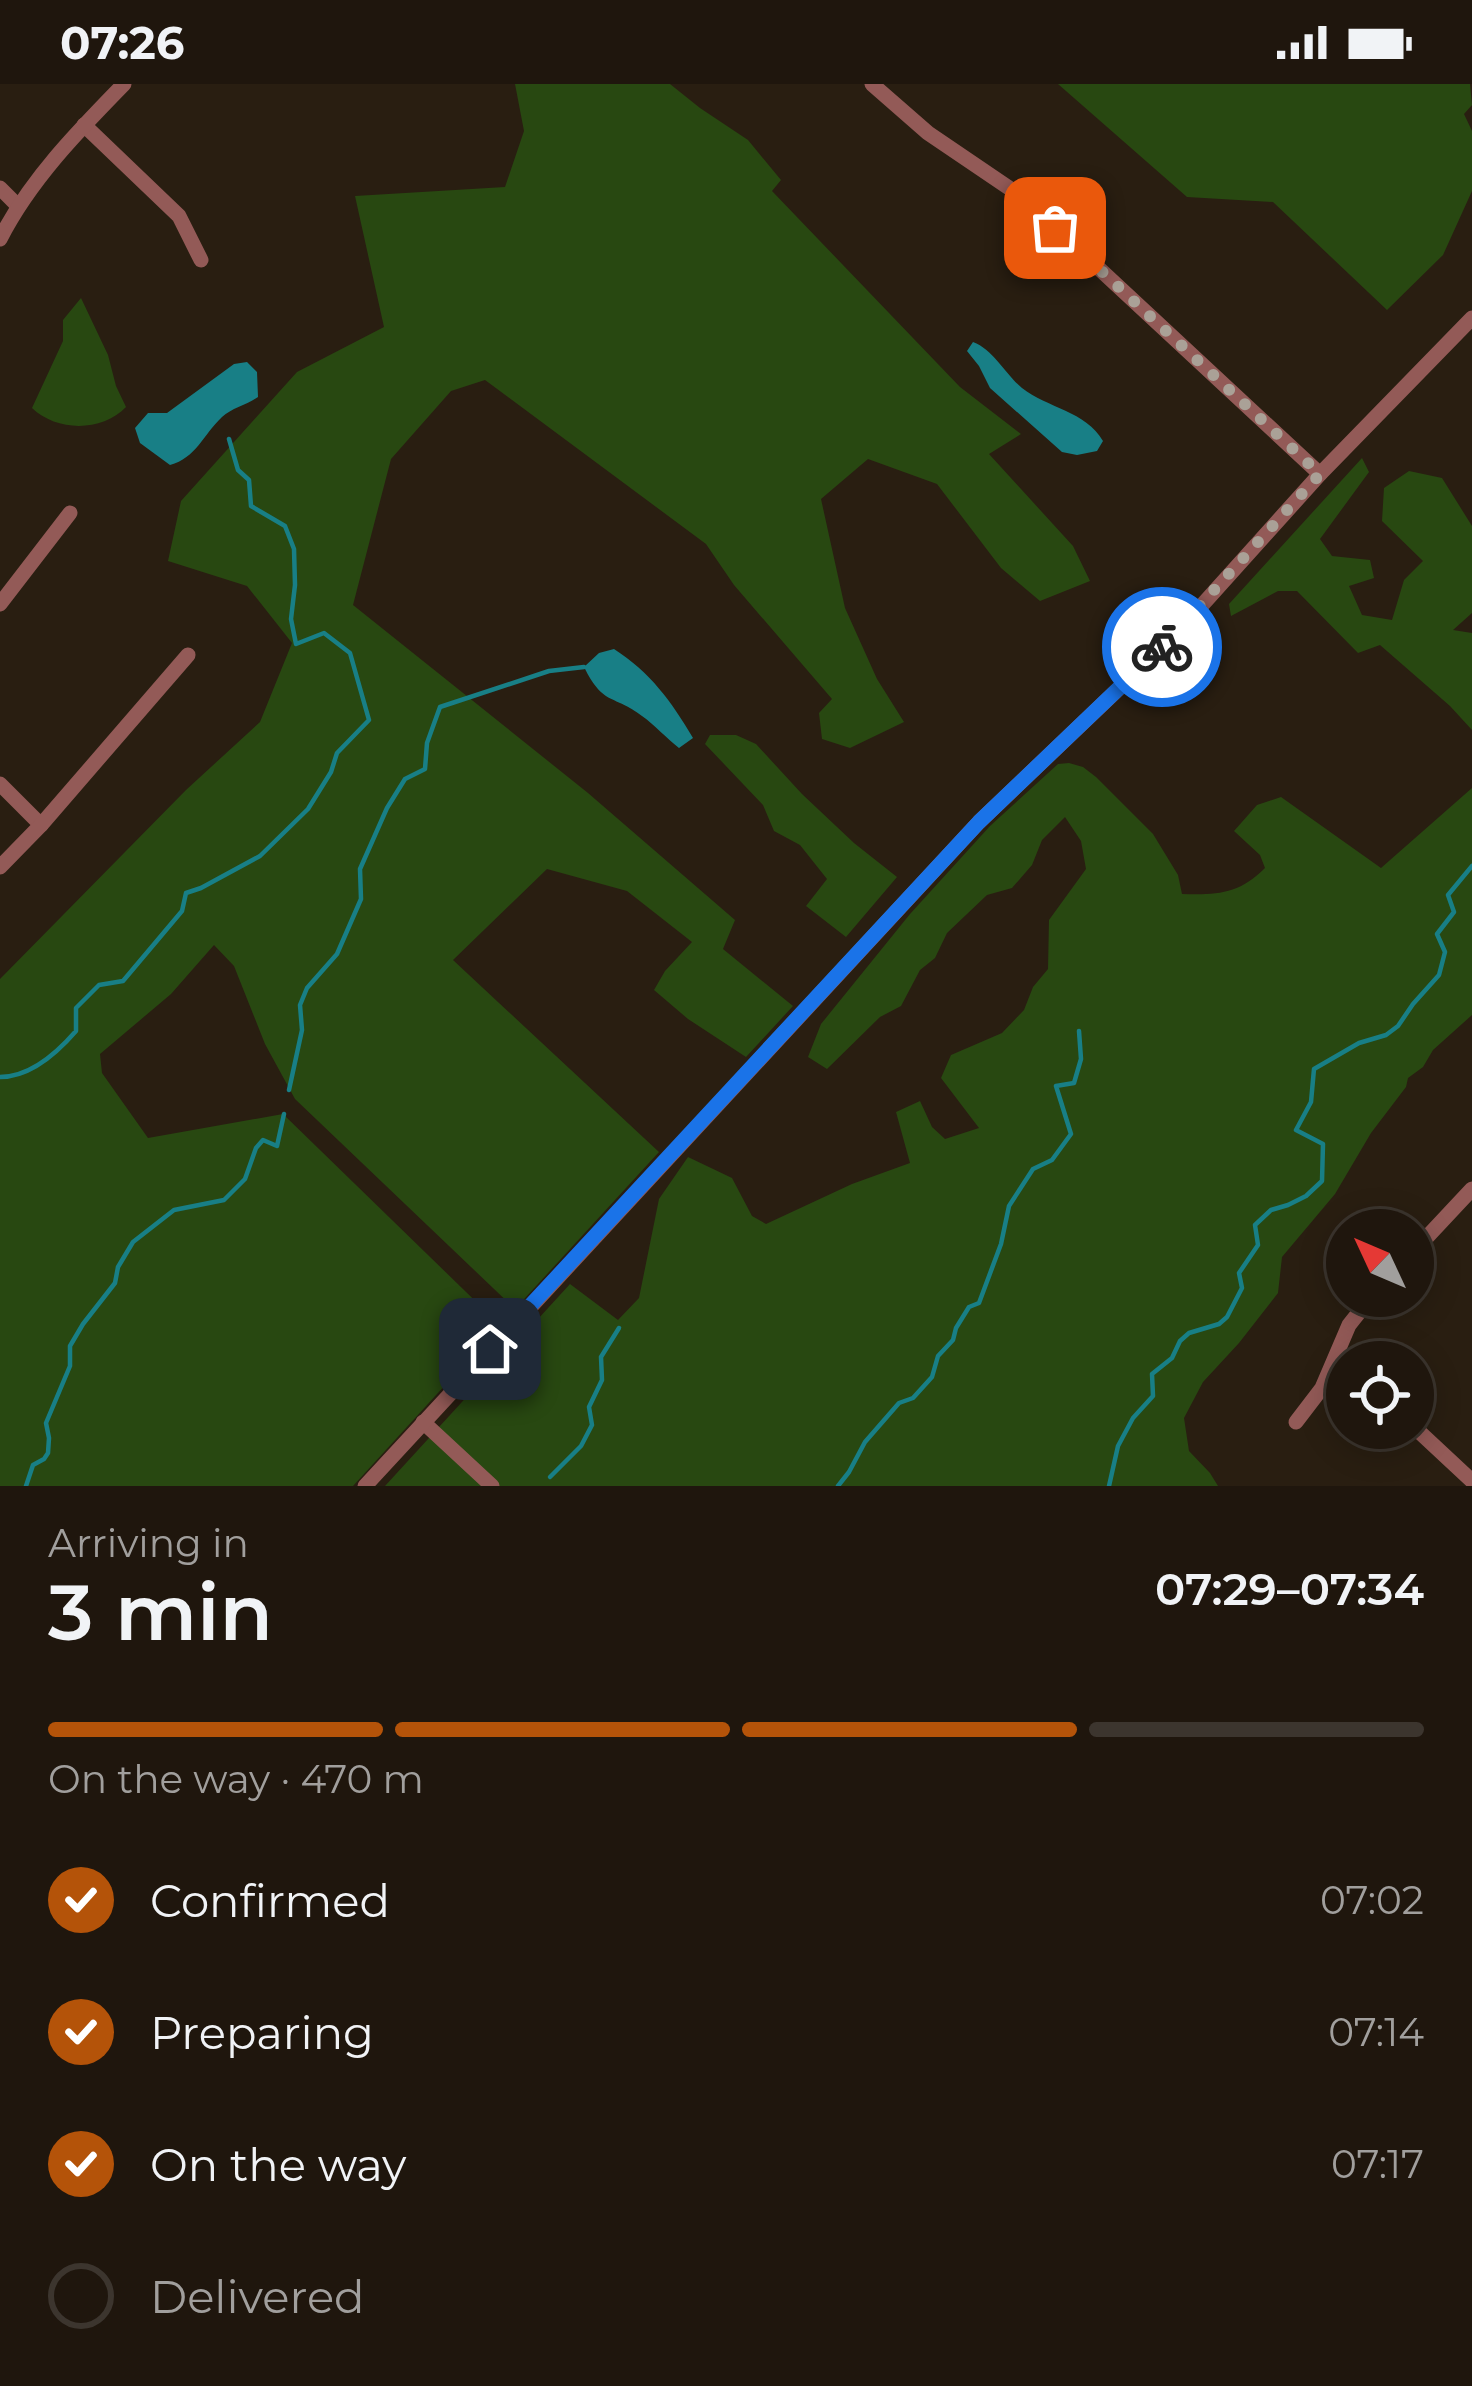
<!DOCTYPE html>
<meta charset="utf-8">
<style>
body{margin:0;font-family:Montserrat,sans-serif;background:#271f16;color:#f1f3f6;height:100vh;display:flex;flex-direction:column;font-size:45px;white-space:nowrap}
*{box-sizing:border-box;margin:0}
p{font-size:39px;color:#a19f9d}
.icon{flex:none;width:66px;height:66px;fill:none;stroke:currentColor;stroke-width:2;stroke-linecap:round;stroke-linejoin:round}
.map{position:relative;height:1402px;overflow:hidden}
.side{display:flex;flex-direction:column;background:#1f160d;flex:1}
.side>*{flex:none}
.needle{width:78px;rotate:314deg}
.tools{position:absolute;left:1326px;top:1125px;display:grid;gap:24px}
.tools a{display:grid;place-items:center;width:108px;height:108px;border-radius:50%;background:#1f160d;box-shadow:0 6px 30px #0003,0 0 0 3px #3c352e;font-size:60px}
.pin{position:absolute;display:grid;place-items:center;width:102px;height:102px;color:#fff;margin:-51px;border-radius:24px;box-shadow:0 6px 18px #0006}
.courier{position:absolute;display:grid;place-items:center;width:120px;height:120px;margin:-60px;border:9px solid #1a73e8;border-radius:50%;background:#fff;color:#222;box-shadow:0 3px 15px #0007}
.overview em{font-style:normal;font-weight:600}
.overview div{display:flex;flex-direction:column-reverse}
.overview{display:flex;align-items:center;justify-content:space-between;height:204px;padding:0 48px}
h1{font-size:78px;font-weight:600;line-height:90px}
.bar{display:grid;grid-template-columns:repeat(4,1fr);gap:18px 12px;align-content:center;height:144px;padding:0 48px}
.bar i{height:15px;border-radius:9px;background:#3c352e}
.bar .current{background:#b45309}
.bar p{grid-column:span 4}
ol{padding:0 48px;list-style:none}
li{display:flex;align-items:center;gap:36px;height:132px}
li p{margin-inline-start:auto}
li .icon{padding:12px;border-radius:50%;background:#b45309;color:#fff;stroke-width:4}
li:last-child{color:#a19f9d}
li i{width:66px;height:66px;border:6px solid #3c352e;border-radius:50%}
.status{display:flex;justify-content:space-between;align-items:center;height:84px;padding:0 60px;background:#1f160d;direction:ltr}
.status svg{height:33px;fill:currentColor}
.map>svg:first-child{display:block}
</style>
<div class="status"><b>07:26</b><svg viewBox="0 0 49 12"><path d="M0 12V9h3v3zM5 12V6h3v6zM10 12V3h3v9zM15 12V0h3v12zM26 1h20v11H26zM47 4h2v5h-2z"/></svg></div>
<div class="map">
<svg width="1472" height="1402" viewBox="0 0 1472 1402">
<rect width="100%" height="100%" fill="#291e11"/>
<g fill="#284811">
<polygon points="515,0 670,0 700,24 748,56 781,96 772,107 960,303 1021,350 989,370 1073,462 1090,497 1040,517 1001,484 937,400 868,375 821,415 845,524 877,595 904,638 850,664 822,655 819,629 832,615 734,501 706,460 485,296 451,307 391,375 353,521 588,709 735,836 723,865 793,922 746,973 688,935 654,906 665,887 692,858 627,807 547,785 453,876 659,1068 515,1225 295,1015 265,960 234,882 214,861 171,910 100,970 102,989 148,1054 283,1030 500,1241 353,1402 0,1402 0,895 186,706 260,638 292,559 247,502 168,477 181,417 297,288 384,243 355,112 505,103 524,47"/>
<polygon points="1058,0 1470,0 1472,21 1464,30 1472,47 1472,107 1443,171 1387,226 1273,118 1187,113"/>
<path d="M 81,214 L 108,271 L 116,302 L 126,323 C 102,348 57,348 32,324 L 63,257 L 63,236 Z"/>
<polygon points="1362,374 1369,388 1320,455 1332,472 1370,476 1374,494 1349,502 1362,531 1392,536 1404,496 1423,477 1382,437 1384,404 1409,387 1442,394 1472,442 1472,529 1453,546 1472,549 1472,646 1450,622 1380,561 1358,569 1297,507 1278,507 1231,532 1229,520"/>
<polygon points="710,651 736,651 756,660 802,710 854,759 897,793 846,853 806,822 827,795 800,761 774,747 763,721 705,660"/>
<path d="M 1069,679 L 1083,683 L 1096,693 L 1153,750 L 1178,791 L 1182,810 C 1218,811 1239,810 1265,784 L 1260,771 L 1234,747 L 1257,721 L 1281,713 L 1381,784 L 1472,704 L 1472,931 L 1433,966 L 1423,983 L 1408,994 L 1406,1003 L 1371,1049 L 1335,1110 L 1282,1173 L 1278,1209 L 1239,1259 L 1203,1298 L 1184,1334 L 1189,1367 L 1210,1389 L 1218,1402 L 385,1402 L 570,1200 L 618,1236 L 639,1214 L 659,1115 L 688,1073 L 732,1094 L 752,1132 L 766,1140 L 852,1100 L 910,1079 L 896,1028 L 920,1017 L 932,1043 L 945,1055 L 979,1044 L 941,994 L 951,971 L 1002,949 L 1024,926 L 1033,903 L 1048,885 L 1049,836 L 1086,785 L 1081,757 L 1065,733 L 1042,756 L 1032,781 L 1012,804 L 987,811 L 947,849 L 935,874 L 920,886 L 901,922 L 880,933 L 827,985 L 808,973 L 821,940 L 910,830 L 990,742 L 1058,680 Z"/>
</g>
<g fill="#187f86">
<path d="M 973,258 C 994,266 1005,290 1022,304 C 1047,324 1086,327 1103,357 L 1097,367 L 1077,371 L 1062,368 L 990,304 L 979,282 L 967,267 Z"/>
<path d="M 247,278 L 257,288 L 258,313 C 247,321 232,324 222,333 C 203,351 196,374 170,381 L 140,359 L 135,344 L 148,329 L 167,329 L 234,280 Z"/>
<path d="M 614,565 C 650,588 672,618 693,654 L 679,664 C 666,654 655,641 642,632 C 614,610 604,623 584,583 L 599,569 Z"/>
</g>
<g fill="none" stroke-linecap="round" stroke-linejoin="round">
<g stroke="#187f86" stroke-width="4.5">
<path d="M 0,993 C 30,993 57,969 76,947 L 76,924 L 99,901 L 123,897 L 182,827 L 186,809 L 201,804 L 260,772 L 308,725 L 331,688 L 337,669 L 369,636 L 350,569 L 324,549 L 296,560 L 291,535 L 295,501 L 294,465 L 285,442 L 251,422 L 249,396 L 238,386 L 229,355"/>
<polyline points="289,1006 302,946 300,921 307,904 337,870 361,815 360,785 387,724 405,695 425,685 427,659 440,623 549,587 584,583"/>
<polyline points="550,1393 581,1362 592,1341 589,1323 602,1296 601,1273 619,1244"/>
<polyline points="26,1402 33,1381 44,1375 48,1369 49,1354 46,1339 70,1282 70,1262 83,1240 115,1199 118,1183 133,1158 174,1126 224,1116 245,1095 256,1064 263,1056 277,1062 284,1030"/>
<polyline points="838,1402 849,1388 865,1358 899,1319 913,1314 932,1293 938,1272 953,1256 956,1244 969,1223 979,1219 1001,1160 1009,1122 1033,1085 1052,1076 1071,1050 1056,1002 1074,999 1081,975 1079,947"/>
<polyline points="1109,1402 1118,1362 1133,1334 1153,1312 1152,1290 1172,1274 1180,1257 1189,1249 1219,1240 1227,1233 1242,1204 1239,1189 1258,1161 1255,1141 1271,1126 1288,1121 1306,1112 1322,1097 1323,1060 1296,1046 1311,1018 1314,985 1359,959 1386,951 1398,942 1413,920 1439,891 1445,868 1437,850 1454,828 1448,811 1472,782"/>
</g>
<g stroke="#935a57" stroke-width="15">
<polyline points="872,0 928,49 1021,112 1320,390"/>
<polyline points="84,41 179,132 201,176"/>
<polyline points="0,104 17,121"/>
<path d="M 0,155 C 30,96 78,47 124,0"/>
<polyline points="0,520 70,429"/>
<polyline points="0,700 41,741"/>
<polyline points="0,783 41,741 188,571"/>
<polyline points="1413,1168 1472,1105"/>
<polyline points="423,1338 492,1402"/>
<polyline points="1296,1338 1322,1304 1349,1241 1372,1212"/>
<polyline points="1413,1342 1472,1397"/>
<polyline points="365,1402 979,738 1177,549 1320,390 1472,234"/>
</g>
</g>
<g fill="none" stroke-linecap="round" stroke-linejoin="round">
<polyline stroke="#aaa197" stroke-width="12" stroke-dasharray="0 21.6" points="1055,144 1320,390 1162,563"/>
<polyline stroke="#1a73e8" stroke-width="15" points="490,1265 979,738 1162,563"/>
</g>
</svg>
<div class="tools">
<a><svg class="needle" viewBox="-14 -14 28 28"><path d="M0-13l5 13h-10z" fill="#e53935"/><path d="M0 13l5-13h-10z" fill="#a19f9d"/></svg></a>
<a><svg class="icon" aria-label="locate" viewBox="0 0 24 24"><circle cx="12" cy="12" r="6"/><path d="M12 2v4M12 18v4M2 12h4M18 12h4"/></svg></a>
</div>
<div class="pin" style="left:1055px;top:144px;background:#ea580c"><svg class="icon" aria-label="bag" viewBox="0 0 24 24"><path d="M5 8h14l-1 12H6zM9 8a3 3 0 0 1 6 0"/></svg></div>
<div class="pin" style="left:490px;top:1265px;background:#1f2937"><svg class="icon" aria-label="home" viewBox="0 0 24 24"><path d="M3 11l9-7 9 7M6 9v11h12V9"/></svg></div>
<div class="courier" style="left:1162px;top:563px"><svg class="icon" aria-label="bike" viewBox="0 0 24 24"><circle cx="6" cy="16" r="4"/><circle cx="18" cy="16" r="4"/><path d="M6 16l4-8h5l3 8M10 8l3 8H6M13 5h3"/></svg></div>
</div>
<section class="side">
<div class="overview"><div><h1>3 min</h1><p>Arriving in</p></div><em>07:29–07:34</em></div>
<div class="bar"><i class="current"></i><i class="current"></i><i class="current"></i><i></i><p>On the way · 470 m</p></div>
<ol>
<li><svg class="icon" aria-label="check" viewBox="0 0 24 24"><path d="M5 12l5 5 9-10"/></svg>Confirmed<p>07:02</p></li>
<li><svg class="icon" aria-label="check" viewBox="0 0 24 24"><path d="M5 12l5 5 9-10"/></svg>Preparing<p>07:14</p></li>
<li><svg class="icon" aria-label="check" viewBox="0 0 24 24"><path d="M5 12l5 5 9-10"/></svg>On the way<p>07:17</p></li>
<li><i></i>Delivered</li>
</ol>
</section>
